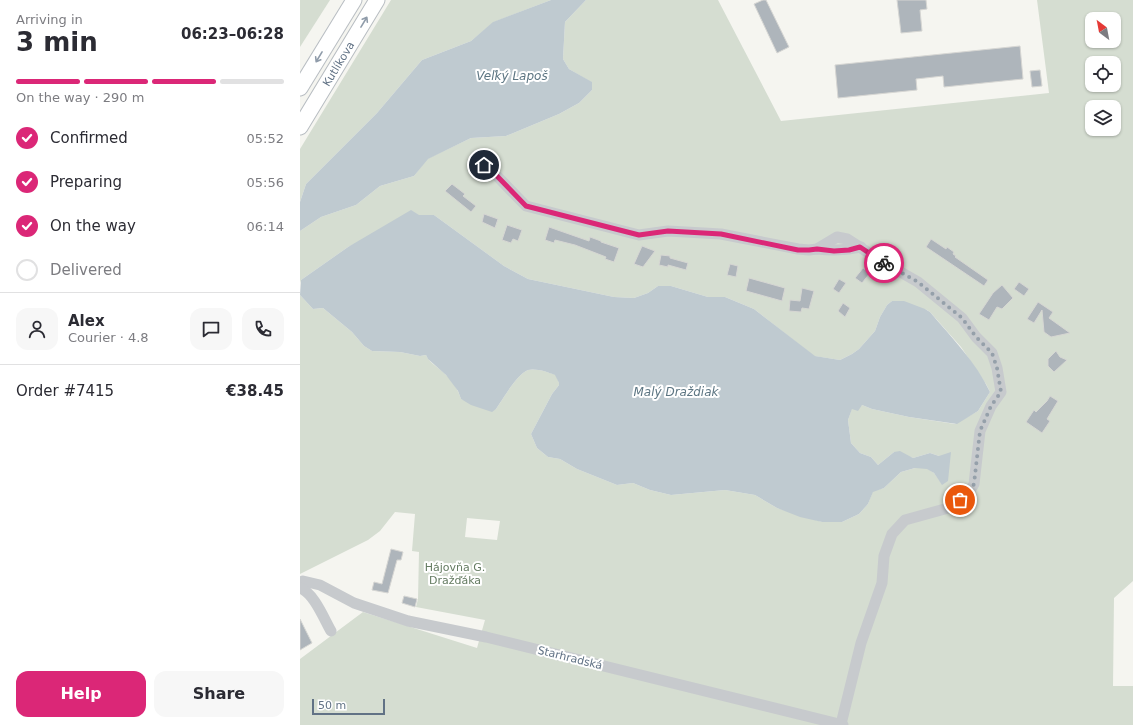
<!DOCTYPE html>
<meta charset="utf-8">
<style>
body{margin:0;font-family:"DejaVu Sans",sans-serif;background:#f7f7f7;color:#2b2b33;height:100vh;display:flex;flex-direction:column;font-size:15px;white-space:nowrap}
*{box-sizing:border-box;margin:0}
p{font-size:13px;color:#7c7c81}
.icon{flex:none;width:22px;height:22px;fill:none;stroke:currentColor;stroke-width:2;stroke-linecap:round;stroke-linejoin:round}
.map{position:relative;flex:1;overflow:hidden}
.panel{display:flex;flex-direction:column;background:#fff;width:300px}
.panel>*{flex:none}
.needle{width:26px;rotate:328deg}
.fabs{position:absolute;left:785px;top:12px;display:grid;gap:8px}
.fabs a{display:grid;place-items:center;width:36px;height:36px;border-radius:8px;background:#fff;box-shadow:0 1px 3px #0004;font-size:20px}
.scale{position:absolute;left:12px;bottom:10px;width:73px;box-sizing:border-box;padding-left:4px;border:2px solid #617285;border-top:0;font-size:11px;line-height:14px;white-space:nowrap;color:#617285;-webkit-text-stroke:3px #fff;paint-order:stroke}
.pin{position:absolute;display:grid;place-items:center;width:34px;height:34px;color:#fff;margin:-17px;border:2px solid #fff;border-radius:50%;box-shadow:0 1px 4px #0007}
.courier{position:absolute;display:grid;place-items:center;width:40px;height:40px;margin:-20px;border:3px solid #db2777;border-radius:50%;background:#fff;color:#222;box-shadow:0 1px 5px #0007}
.headline em{font-style:normal;font-weight:700}
.headline div{display:flex;flex-direction:column-reverse}
.headline{display:flex;align-items:center;justify-content:space-between;height:68px;padding:0 16px}
h1{font-size:26px;font-weight:700;line-height:30px}
.bar{display:grid;grid-template-columns:repeat(4,1fr);gap:6px 4px;align-content:center;height:48px;padding:0 16px}
.bar i{height:5px;border-radius:3px;background:#e1e1e2}
.bar .active{background:#db2777}
.bar p{grid-column:span 4}
.line{display:flex;align-items:center;gap:10px;padding:0 16px;border-top:1px solid #e1e1e2}
.line div{flex:1}
.round{display:grid;place-items:center;flex:none;width:42px;height:42px;border-radius:12px;background:#f7f7f7}
ol{padding:0 16px;list-style:none}
li{display:flex;align-items:center;gap:12px;height:44px}
li p{margin-inline-start:auto}
li .icon{padding:4px;border-radius:50%;background:#db2777;color:#fff;stroke-width:4}
li:last-child{color:#7c7c81}
li i{width:22px;height:22px;border:2px solid #e1e1e2;border-radius:50%}
.primary-button{display:flex;gap:8px;margin-top:auto;padding:8px 16px}
.primary-button a{flex:1;height:46px;border-radius:12px;background:#db2777;color:#fff;font-size:16px;font-weight:700;line-height:46px;text-align:center}
.primary-button a+a{background:#f7f7f7;color:#2b2b33}
main{display:flex;flex:1;min-height:0}
.map>svg:first-child{display:block}
</style>
<main>
<section class="panel">
<div class="headline"><div><h1>3 min</h1><p>Arriving in</p></div><em>06:23–06:28</em></div>
<div class="bar"><i class="active"></i><i class="active"></i><i class="active"></i><i></i><p>On the way · 290 m</p></div>
<ol>
<li><svg class="icon" aria-label="check" viewBox="0 0 24 24"><path d="M5 12l5 5 9-10"/></svg>Confirmed<p>05:52</p></li>
<li><svg class="icon" aria-label="check" viewBox="0 0 24 24"><path d="M5 12l5 5 9-10"/></svg>Preparing<p>05:56</p></li>
<li><svg class="icon" aria-label="check" viewBox="0 0 24 24"><path d="M5 12l5 5 9-10"/></svg>On the way<p>06:14</p></li>
<li><i></i>Delivered</li>
</ol>
<div class="line" style="height:72px"><a class="round"><svg class="icon" aria-label="person" viewBox="0 0 24 24"><circle cx="12" cy="8" r="4"/><path d="M4 21q1-7 8-7t8 7"/></svg></a><div><b>Alex</b><p>Courier · 4.8</p></div><a class="round"><svg class="icon" aria-label="chat" viewBox="0 0 24 24"><path d="M4 5h16v11H9l-5 4z"/></svg></a><a class="round"><svg class="icon" aria-label="phone" viewBox="0 0 24 24"><path d="M5 4h4l2 5-3 2q2 4 5 5l2-3 5 2v4C11 20 4 13 5 4z"/></svg></a></div>
<div class="line" style="height:52px"><div>Order #7415</div><b>€38.45</b></div>
<div class="primary-button"><a>Help</a><a>Share</a></div>
</section>
<div class="map">
<svg width="833" height="725" viewBox="0 0 833 725">
<rect width="100%" height="100%" fill="#f5f5f0"/>
<g fill="#d5ddd1" fill-rule="evenodd">
<polygon points="0,0 30,0 0,47"/>
<polygon points="91,0 251,0 194,22 171,41 122,60 77,113 6,184 0,202 0,149"/>
<path d="M 286,0 L 418,0 L 481,121 L 749,93 L 737,0 L 833,0 L 833,581 L 814,598 L 813,686 L 833,686 L 833,725 L 0,725 L 0,659 L 63,612 L 177,648 L 185,620 L 116,607 L 118,599 L 119,552 L 112,551 L 115,514 L 95,512 L 80,531 L 68,540 L 0,574 L 0,295 L 13,309 L 23,308 L 52,332 L 64,346 L 72,351 L 100,352 L 120,356 L 126,355 C 130,364 140,368 146,375 C 153,381 158,390 161,399 L 191,411 L 196,409 C 203,399 217,374 228,370 C 236,368 248,372 256,375 L 259,383 L 259,385 L 252,394 L 231,434 L 237,448 L 248,457 L 260,459 L 277,469 L 317,485 L 333,483 L 350,490 L 371,495 L 425,490 L 455,495 L 477,508 L 522,522 L 542,522 L 559,514 L 568,504 L 573,491 L 584,488 L 601,472 L 615,468 L 627,468 L 634,473 L 642,484 L 639,456 L 630,453 L 613,458 L 594,452 L 578,465 L 571,457 L 560,453 L 551,443 L 548,420 L 552,408 L 562,405 L 572,409 L 609,417 L 655,424 L 678,411 L 690,392 L 686,384 L 661,347 L 630,312 L 627,310 L 592,301 L 587,305 L 580,317 L 575,331 L 559,349 L 552,354 L 540,360 L 514,356 L 454,309 L 425,297 L 408,297 L 371,286 L 358,286 L 348,293 L 334,298 L 314,297 L 228,279 L 204,266 L 134,215 L 119,215 L 48,247 L 1,280 L 0,283 L 0,231 L 21,217 L 56,205 L 80,186 L 114,176 L 127,159 L 171,138 L 206,136 L 259,114 L 279,103 L 292,90 L 291,82 L 269,69 L 263,59 L 265,22 ZM 792,19 L 814,19 L 814,41 L 792,41 ZM 792,63 L 814,63 L 814,85 L 792,85 ZM 792,107 L 814,107 L 814,129 L 792,129 ZM 167,518 L 200,521 L 197,540 L 165,537 Z"/>
</g>
<g fill="#bfcad0">
<polygon points="251,0 286,0 265,22 263,59 269,69 292,82 292,90 279,103 259,114 206,136 171,138 128,159 114,176 80,186 56,205 21,217 0,231 0,202 6,184 77,113 122,60 171,41 193,22"/>
<path d="M 111,210 L 119,215 L 134,215 L 204,266 L 228,279 L 314,297 L 334,298 L 348,293 L 358,286 L 371,286 L 408,297 L 425,297 L 454,309 L 515,356 L 540,360 L 552,354 L 559,349 L 575,331 L 580,317 L 587,305 L 592,301 L 604,301 L 625,309 L 630,312 C 651,337 676,362 690,392 L 678,411 L 657,424 L 609,417 L 572,409 L 562,405 L 558,411 L 552,409 L 548,420 L 551,443 L 560,453 L 571,457 L 578,465 L 594,452 L 600,451 L 613,458 L 630,453 L 639,456 L 651,452 L 648,481 L 642,485 L 634,473 L 627,469 L 615,468 L 601,472 L 584,488 L 573,492 L 568,504 L 559,514 L 542,522 L 522,522 L 500,517 L 477,508 L 455,495 L 425,490 L 371,495 L 350,490 L 333,483 L 317,485 L 277,469 L 260,459 L 248,457 L 237,448 L 231,434 L 252,394 L 259,385 L 259,383 L 255,375 C 248,372 236,368 228,370 C 217,374 203,399 196,409 L 192,412 L 171,405 L 161,399 L 158,391 L 146,375 L 128,359 L 126,355 L 120,356 L 100,352 L 72,351 L 64,346 L 52,332 L 23,308 L 13,309 L 0,295 L 1,280 L 48,247 Z"/>
</g>
<g fill="#aeb5bb" stroke="#d6d6d3">
<polygon points="463,0 466,0 489,47 477,53 454,4"/>
<polygon points="597,0 626,0 627,9 620,10 622,31 601,33"/>
<polygon points="720,46 723,79 644,87 643,76 616,79 617,90 538,98 535,65"/>
<polygon points="740,70 742,86 732,87 730,71"/>
<polygon points="152,184 165,194 163,196 176,206 171,212 145,191"/>
<polygon points="184,214 198,219 195,228 182,222"/>
<polygon points="207,225 222,230 218,241 213,239 211,243 202,240"/>
<polygon points="249,227 289,241 290,237 301,241 301,242 319,248 314,262 305,259 306,257 275,245 255,240 254,243 245,240"/>
<polygon points="631,239 646,249 647,247 654,252 653,254 656,256 655,257 688,280 684,286 626,247"/>
<polygon points="342,246 355,251 343,267 334,264"/>
<polygon points="361,255 370,256 370,258 388,263 386,270 368,265 368,267 359,265"/>
<polygon points="430,264 438,266 436,277 427,275"/>
<polygon points="563,268 570,273 562,283 555,278"/>
<polygon points="449,278 485,288 482,301 446,291"/>
<polygon points="539,279 546,283 539,293 533,289"/>
<polygon points="719,282 729,289 724,296 714,289"/>
<polygon points="702,285 713,298 702,309 697,307 689,320 679,314 693,293"/>
<polygon points="502,288 514,291 509,309 502,308 501,312 489,311 490,300 500,301"/>
<polygon points="738,302 753,312 749,318 770,333 751,337 744,332 742,310 734,323 727,319"/>
<polygon points="543,303 550,308 545,317 538,311"/>
<polygon points="756,351 760,357 767,360 754,372 748,366 748,359"/>
<polygon points="750,396 758,401 747,419 750,421 742,433 726,422 734,410 736,412 747,401"/>
<polygon points="91,549 103,552 101,560 97,560 88,593 72,590 74,582 82,584"/>
<polygon points="104,596 117,599 115,607 102,603"/>
<polygon points="0,619 12,643 0,650"/>
</g>
<g fill="none" stroke-linecap="round" stroke-linejoin="round">
<defs>
<g id="secondary">
<polyline points="0,88 54,0"/>
<path id="s1" d="M 0,127 L 77,0"/>
</g>
</defs>
<use href="#secondary" stroke="#b8bdc2" stroke-width="17"/>
<g stroke="#c7cacd" stroke-width="11">
<polyline points="184,165 196,175 226,206 339,235 368,231 421,234 498,249 509,250 517,249 537,237 547,239 583,262 618,282 662,318 676,337 692,353 697,368 701,392 691,406 680,431 674,484 668,494 652,507 605,520 592,534 584,556 582,583 561,643 541,724"/>
<path d="M 517,249 C 534,251 544,250 561,247"/>
<polyline points="0,582 3,581 20,585 54,603 108,621 186,637 543,725"/>
<path d="M 0,588 C 14,593 24,619 31,631"/>
</g>
<use href="#secondary" stroke="#fff" stroke-width="15"/>
</g>
<defs><path id="oneway-shaft" d="M-6 0H5M1.5-3L5.5 0L1.5 3" fill="none" stroke-width="1.6" stroke-linecap="round" stroke-linejoin="round"/></defs>
<g stroke="#909caa">
<use href="#oneway-shaft" transform="translate(64 22) rotate(-59)"/>
<use href="#oneway-shaft" transform="translate(19 57) rotate(121)"/>
</g>
<g fill="none" stroke-linecap="round" stroke-linejoin="round">
<polyline stroke="#95a0aa" stroke-width="4" stroke-dasharray="0 7.2" points="584,263 618,282 662,318 676,337 692,353 697,368 701,392 691,406 680,431 674,484 668,494 660,500"/>
<polyline stroke="#db2777" stroke-width="5" points="184,165 196,175 226,206 339,235 368,231 421,234 498,250 509,250 517,249 534,251 549,250 560,247 584,263"/>
</g>
<g text-anchor="middle" dominant-baseline="central" stroke-width="4" stroke-linejoin="round" paint-order="stroke">
<g font-size="11" fill="#617285" stroke="#fff">
<text stroke="none"><textPath href="#s1" startOffset="74">Kutlíkova</textPath></text>
<text transform="translate(270 658) rotate(14)">Starhradská</text>
</g>
<g font-size="11" fill="#647b61" stroke="#fff">
<text x="155" y="567">Hájovňa G.<tspan x="155" dy="13">Dražďáka</tspan></text>
</g>
<g font-size="12" font-style="italic" fill="#5c7582" stroke="#fff">
<text x="212" y="76">Veľký Lapoš</text>
<text x="376" y="392">Malý Draždiak</text>
</g>
</g>
</svg>
<div class="fabs">
<a><svg class="needle" viewBox="-14 -14 28 28"><path d="M0-13l5 13h-10z" fill="#e53935"/><path d="M0 13l5-13h-10z" fill="#7c7c81"/></svg></a>
<a><svg class="icon" aria-label="locate" viewBox="0 0 24 24"><circle cx="12" cy="12" r="6"/><path d="M12 2v4M12 18v4M2 12h4M18 12h4"/></svg></a>
<a><svg class="icon" aria-label="layers" viewBox="0 0 24 24"><path d="M12 4l9 5-9 5-9-5zM3 14l9 5 9-5"/></svg></a>
</div>
<div class="scale">50 m</div>
<div class="pin" style="left:660px;top:500px;background:#ea580c"><svg class="icon" aria-label="bag" viewBox="0 0 24 24"><path d="M5 8h14l-1 12H6zM9 8a3 3 0 0 1 6 0"/></svg></div>
<div class="pin" style="left:184px;top:165px;background:#1f2937"><svg class="icon" aria-label="home" viewBox="0 0 24 24"><path d="M3 11l9-7 9 7M6 9v11h12V9"/></svg></div>
<div class="courier" style="left:584px;top:263px"><svg class="icon" aria-label="bike" viewBox="0 0 24 24"><circle cx="6" cy="16" r="4"/><circle cx="18" cy="16" r="4"/><path d="M6 16l4-8h5l3 8M10 8l3 8H6M13 5h3"/></svg></div>
</div>
</main>
